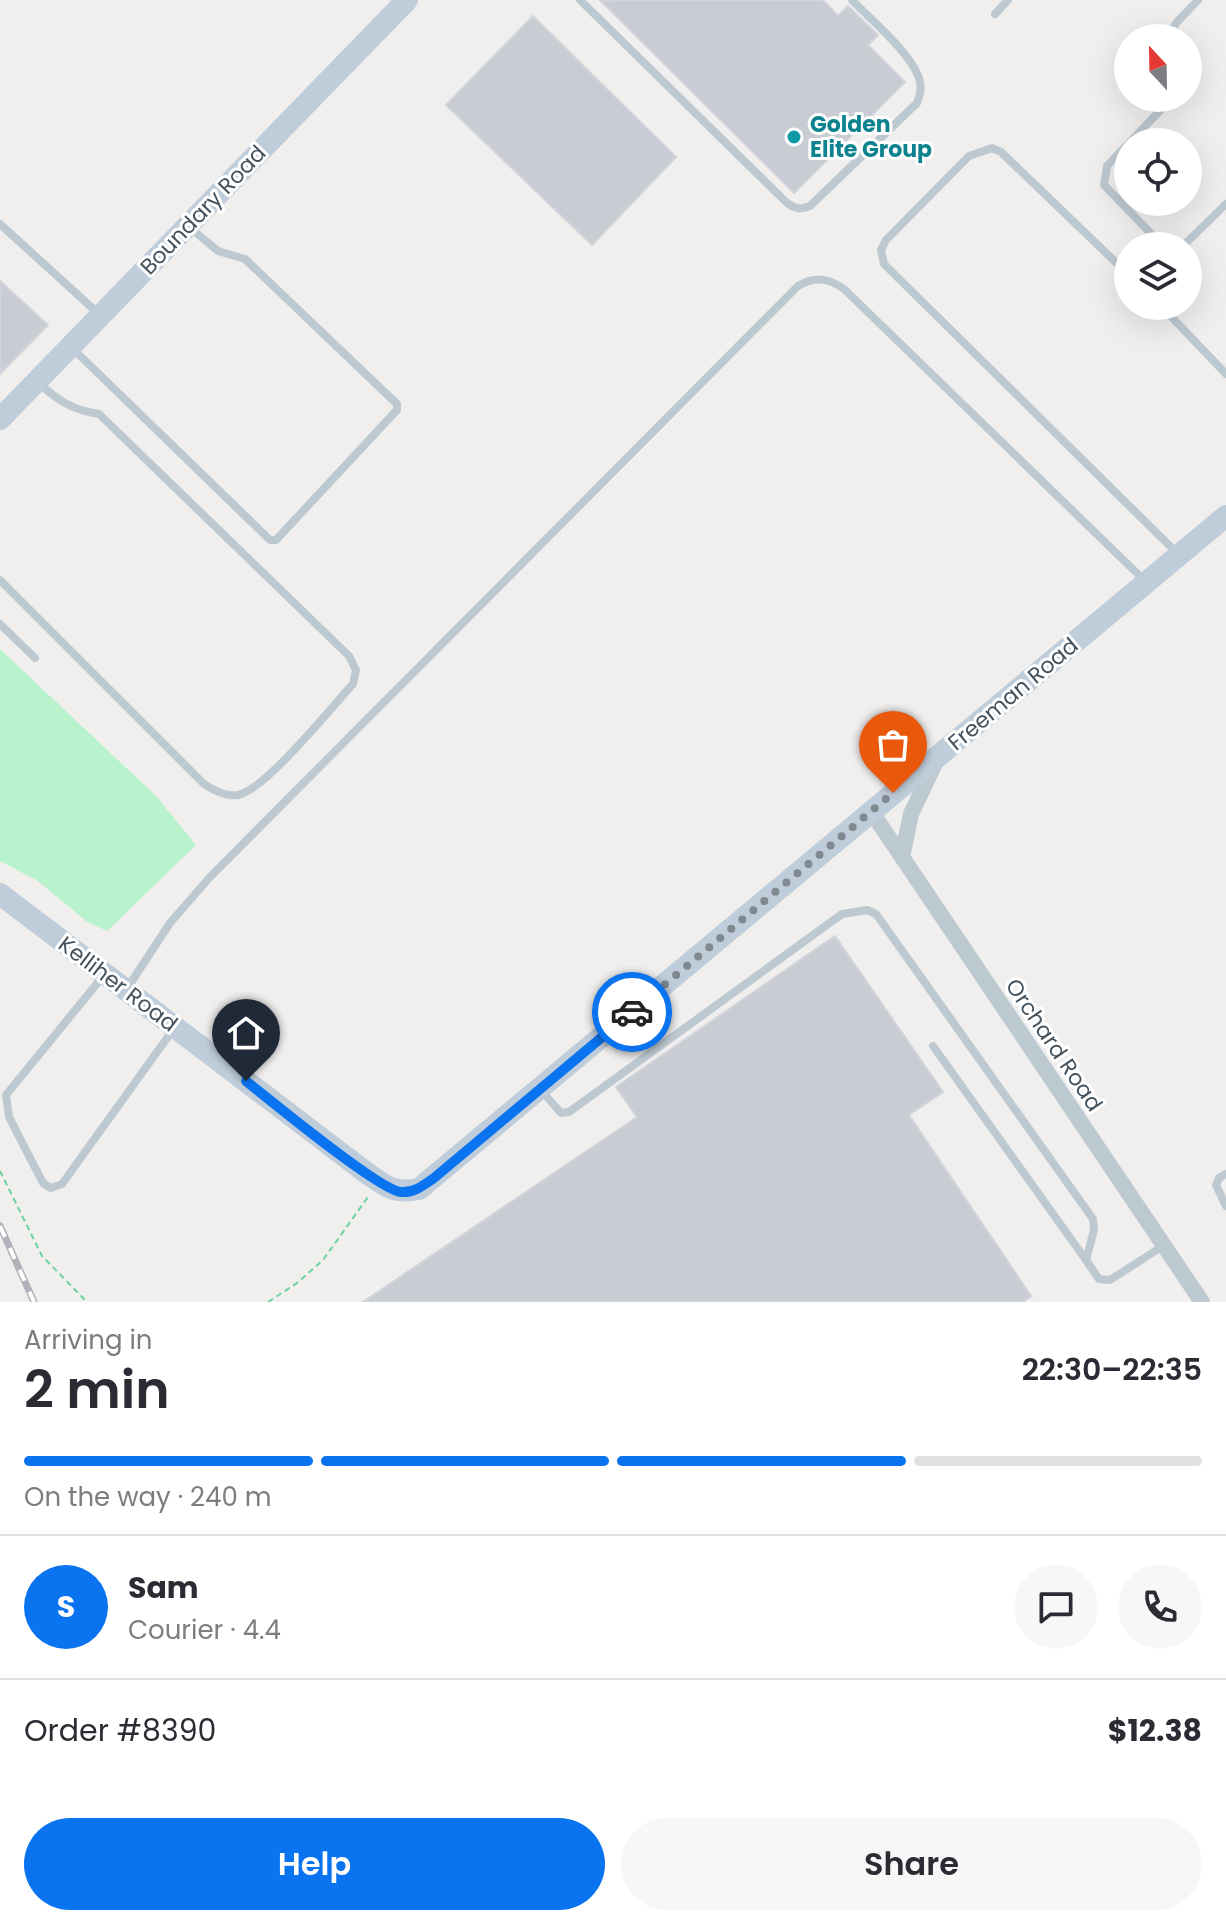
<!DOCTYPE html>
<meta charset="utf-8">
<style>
body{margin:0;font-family:Poppins,sans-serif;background:#f7f7f7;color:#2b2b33;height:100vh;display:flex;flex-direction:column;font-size:30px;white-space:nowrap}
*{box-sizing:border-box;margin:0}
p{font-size:26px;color:#7c7c81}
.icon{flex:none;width:44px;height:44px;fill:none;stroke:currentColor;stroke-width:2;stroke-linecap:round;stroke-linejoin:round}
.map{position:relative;height:1302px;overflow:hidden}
.panel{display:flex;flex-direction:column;background:#fff;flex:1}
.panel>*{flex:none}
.needle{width:52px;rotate:338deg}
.fabs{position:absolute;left:1114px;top:24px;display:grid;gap:16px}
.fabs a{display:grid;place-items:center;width:88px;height:88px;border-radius:50%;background:#fff;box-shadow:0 8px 32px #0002;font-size:40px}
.pin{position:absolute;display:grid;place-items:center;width:68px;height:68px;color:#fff;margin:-82px -34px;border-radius:50% 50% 50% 0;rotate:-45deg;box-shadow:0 0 8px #0007}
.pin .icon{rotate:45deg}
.courier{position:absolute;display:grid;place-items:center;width:80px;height:80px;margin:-40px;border:6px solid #0a73ef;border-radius:50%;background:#fff;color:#222;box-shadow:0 2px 10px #0007}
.head em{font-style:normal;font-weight:600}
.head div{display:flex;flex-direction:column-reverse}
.head{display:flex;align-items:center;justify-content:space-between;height:136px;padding:0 24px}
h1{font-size:52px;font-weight:600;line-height:60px}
.bar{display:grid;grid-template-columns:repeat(4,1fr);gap:12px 8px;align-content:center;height:96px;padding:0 24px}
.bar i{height:10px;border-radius:6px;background:#e1e1e2}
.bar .current{background:#0a73ef}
.bar p{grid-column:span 4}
.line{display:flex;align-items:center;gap:20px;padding:0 24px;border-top:2px solid #e1e1e2}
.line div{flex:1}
.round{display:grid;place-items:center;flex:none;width:84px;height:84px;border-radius:42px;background:#f7f7f7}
.action{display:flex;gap:16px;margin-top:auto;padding:16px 24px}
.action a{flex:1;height:92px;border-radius:48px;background:#0a73ef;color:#fff;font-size:32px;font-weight:600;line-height:92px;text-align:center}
.action a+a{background:#f7f7f7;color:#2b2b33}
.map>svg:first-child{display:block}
</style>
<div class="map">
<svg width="1226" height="1302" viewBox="0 0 1226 1302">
<rect width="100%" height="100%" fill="#f1eeee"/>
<polygon fill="#b8f3cd" points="0,649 156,796 196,845 107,931 86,921 38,881 0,861"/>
<g fill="#c9cdd3" stroke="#d1d4da" stroke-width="2">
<polygon points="600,0 823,0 838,16 848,6 878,35 868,45 905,82 794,193"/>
<polygon points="533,16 676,157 592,245 446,105"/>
<polygon points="0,281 48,325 0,374"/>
<polygon points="835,936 943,1092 909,1115 1031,1296 1023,1302 363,1302 637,1117 616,1087"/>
</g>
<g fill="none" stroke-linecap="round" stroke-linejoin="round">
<g stroke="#6dd39e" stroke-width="2" stroke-dasharray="6 4" stroke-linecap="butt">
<polyline points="0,1171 42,1256 87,1302"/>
<polyline points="268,1302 297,1283 323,1260 368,1197"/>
</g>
<g stroke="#bdc9d1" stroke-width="8">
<path d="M 580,0 L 786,202 C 795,209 800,210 810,206 L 917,103 C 921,94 922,87 919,78 C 910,52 871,20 852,0"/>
<polyline points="995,14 1008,0"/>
<polyline points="1167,38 1177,22 1198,0"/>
<polyline points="1130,142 1172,98"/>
<polyline points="1128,144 1107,166 1104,185 1163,246"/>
<polyline points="0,224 100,315"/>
<polyline points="1183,246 1226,204"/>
<polyline points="1128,274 1001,152 992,148 969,156 886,240 881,250 884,264 1178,554"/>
<polyline points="1161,306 1226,374"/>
<polyline points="71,347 270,540 276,540 397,410 397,404 245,259 218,251 189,227"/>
<path d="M 0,580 L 204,784 C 213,790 226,797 238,795 C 266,789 331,708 353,684 L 356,670 L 349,656 L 99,414 C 73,410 58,401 39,383"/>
<polyline points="0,624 35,658"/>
<polyline points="104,975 6,1095 9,1117 43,1183 51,1188 62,1184 175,1027"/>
<path d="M 126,990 L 170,923 L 210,877 L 798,286 C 815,276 828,278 844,289 L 1144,580"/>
<polyline points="933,1046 1086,1260"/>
<polyline points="541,1090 561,1113 569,1112 842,914 867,910 876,914 1093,1219 1094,1230 1086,1260 1099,1279 1110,1280 1163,1246"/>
<polyline points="1226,1174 1219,1178 1216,1185 1226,1206"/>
</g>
<g stroke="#bdc9d1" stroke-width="16">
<polyline points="871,811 1202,1302"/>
<polyline points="902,857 911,814 938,757"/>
</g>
<g stroke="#bfccd9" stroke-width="22">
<polyline points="0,419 407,0"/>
<path d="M 0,894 L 364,1171 C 385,1186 392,1194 419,1189 L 1226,516"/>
</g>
<defs>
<polyline id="rail" points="0,1226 34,1302"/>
</defs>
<use href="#rail" stroke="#afb3b9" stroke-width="7"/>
<use href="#rail" stroke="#fff" stroke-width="4" stroke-dasharray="12" stroke-linecap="butt"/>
</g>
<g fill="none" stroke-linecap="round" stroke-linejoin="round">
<polyline stroke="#818990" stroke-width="8" stroke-dasharray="0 14.4" points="632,1012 893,793"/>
<path stroke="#0a73ef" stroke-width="10" d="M 246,1081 C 270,1100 380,1191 401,1192 C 414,1193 424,1185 434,1178 L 632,1012"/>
</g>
<circle fill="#0f9aa8" stroke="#fff" stroke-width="3" cx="794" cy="137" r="8"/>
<g text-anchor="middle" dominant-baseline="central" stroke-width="6" stroke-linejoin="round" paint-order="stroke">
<g font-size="22" font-weight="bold" fill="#0d838f" stroke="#fff" text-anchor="start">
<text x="810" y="124">Golden<tspan x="810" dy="25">Elite Group</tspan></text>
</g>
<g font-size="22" fill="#44525d" stroke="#fff">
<text transform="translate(203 210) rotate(-46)">Boundary Road</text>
<text transform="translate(1013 694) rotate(-40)">Freeman Road</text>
<text transform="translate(118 984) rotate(37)">Kelliher Road</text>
<text transform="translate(1054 1045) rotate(56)">Orchard Road</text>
</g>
</g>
</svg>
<div class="fabs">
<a><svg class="needle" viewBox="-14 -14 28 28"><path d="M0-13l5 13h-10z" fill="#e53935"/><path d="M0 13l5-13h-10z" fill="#7c7c81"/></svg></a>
<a><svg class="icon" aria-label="locate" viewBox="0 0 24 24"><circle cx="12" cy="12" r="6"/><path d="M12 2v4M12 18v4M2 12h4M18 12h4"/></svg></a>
<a><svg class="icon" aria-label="layers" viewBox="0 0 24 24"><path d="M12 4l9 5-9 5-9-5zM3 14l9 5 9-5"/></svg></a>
</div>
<div class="pin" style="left:893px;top:793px;background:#ea580c"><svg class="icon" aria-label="bag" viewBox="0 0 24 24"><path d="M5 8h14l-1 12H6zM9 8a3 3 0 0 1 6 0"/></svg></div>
<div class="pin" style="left:246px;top:1081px;background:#1f2937"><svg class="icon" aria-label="home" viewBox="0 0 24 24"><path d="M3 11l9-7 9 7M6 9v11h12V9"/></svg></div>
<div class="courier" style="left:632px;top:1012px"><svg class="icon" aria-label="car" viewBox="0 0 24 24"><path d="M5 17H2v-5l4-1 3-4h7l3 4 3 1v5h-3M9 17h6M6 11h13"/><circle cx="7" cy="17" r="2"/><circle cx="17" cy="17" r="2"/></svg></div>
</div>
<section class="panel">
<div class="head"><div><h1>2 min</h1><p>Arriving in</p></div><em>22:30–22:35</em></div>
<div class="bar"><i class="current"></i><i class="current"></i><i class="current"></i><i></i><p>On the way · 240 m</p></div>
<div class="line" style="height:144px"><b class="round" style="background:#0a73ef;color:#fff">S</b><div><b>Sam</b><p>Courier · 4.4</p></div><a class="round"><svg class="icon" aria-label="chat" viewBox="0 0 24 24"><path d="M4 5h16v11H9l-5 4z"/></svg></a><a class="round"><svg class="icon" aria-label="phone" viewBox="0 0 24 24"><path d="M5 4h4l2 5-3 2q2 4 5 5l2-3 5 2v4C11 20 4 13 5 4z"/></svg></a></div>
<div class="line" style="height:104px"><div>Order #8390</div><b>$12.38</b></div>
<div class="action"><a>Help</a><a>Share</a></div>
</section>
